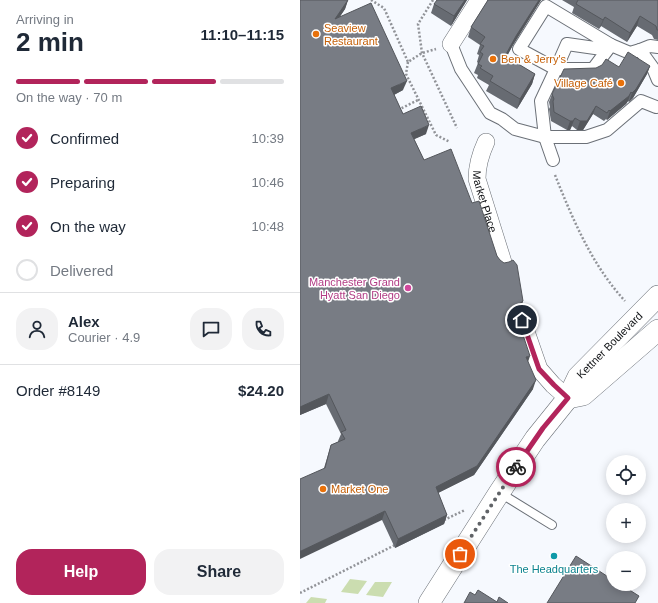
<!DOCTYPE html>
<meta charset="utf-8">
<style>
body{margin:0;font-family:Arial,sans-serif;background:#f2f2f3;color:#1f2937;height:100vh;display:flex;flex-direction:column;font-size:15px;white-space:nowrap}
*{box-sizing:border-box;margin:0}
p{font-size:13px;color:#747a83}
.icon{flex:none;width:22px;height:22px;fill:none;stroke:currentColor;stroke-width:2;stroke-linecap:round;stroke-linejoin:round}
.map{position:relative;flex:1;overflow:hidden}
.panel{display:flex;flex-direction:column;background:#fff;width:300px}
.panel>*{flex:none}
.tools{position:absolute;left:306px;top:455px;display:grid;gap:8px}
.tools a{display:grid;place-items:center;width:40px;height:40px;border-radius:50%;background:#fff;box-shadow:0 2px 10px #0003;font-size:20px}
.pin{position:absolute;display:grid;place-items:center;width:34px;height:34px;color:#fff;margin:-17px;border:2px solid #fff;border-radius:50%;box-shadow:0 1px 4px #0007}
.courier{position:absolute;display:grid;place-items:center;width:40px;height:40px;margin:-20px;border:3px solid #b2245b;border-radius:50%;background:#fff;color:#222;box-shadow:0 1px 5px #0007}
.headline em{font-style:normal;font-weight:600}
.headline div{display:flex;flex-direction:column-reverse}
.headline{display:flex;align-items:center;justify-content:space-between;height:68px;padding:0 16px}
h1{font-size:26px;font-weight:600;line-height:30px}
.bar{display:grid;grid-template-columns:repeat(4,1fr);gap:6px 4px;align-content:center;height:48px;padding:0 16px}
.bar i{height:5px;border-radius:3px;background:#e0e1e3}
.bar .active{background:#b2245b}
.bar p{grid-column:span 4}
.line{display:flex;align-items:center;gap:10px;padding:0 16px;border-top:1px solid #e0e1e3}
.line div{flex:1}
.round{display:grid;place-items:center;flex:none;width:42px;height:42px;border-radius:16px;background:#f2f2f3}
ol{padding:0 16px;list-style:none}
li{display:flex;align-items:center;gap:12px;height:44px}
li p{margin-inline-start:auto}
li .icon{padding:4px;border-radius:50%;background:#b2245b;color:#fff;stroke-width:4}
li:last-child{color:#747a83}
li i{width:22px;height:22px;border:2px solid #e0e1e3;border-radius:50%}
.button{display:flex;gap:8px;margin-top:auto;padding:8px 16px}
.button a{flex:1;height:46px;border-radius:16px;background:#b2245b;color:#fff;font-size:16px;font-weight:600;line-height:46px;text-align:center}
.button a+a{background:#f2f2f3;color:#1f2937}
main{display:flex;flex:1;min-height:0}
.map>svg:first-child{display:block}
</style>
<main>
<section class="panel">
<div class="headline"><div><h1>2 min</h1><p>Arriving in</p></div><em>11:10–11:15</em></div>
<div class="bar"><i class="active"></i><i class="active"></i><i class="active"></i><i></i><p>On the way · 70 m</p></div>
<ol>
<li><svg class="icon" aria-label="check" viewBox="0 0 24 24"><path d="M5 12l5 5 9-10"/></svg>Confirmed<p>10:39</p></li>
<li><svg class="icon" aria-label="check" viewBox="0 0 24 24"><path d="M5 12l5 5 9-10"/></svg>Preparing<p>10:46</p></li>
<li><svg class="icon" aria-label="check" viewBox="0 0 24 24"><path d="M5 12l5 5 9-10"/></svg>On the way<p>10:48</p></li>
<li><i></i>Delivered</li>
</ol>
<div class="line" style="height:72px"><a class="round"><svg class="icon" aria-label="person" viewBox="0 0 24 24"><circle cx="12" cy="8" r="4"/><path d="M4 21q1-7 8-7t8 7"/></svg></a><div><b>Alex</b><p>Courier · 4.9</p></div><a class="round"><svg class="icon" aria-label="chat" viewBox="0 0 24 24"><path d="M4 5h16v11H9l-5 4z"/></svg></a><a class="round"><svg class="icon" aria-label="phone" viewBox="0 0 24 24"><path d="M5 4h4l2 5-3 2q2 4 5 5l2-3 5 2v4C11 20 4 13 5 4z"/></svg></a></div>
<div class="line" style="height:52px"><div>Order #8149</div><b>$24.20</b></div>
<div class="button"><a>Help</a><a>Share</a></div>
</section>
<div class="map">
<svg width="358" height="603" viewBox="0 0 358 603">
<rect width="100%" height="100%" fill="#f6f9fe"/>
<g fill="#cbddb0">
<polygon points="50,579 67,581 58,594 41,592"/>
<polygon points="75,582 92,582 83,597 66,595"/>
<polygon points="11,597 27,599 25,603 6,603"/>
</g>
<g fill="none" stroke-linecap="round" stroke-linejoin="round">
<defs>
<polyline id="service" points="200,493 252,525"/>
<g id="pedestrian">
<polyline points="151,44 161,69 190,113 202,119 215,129 245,137 286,137 307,130 341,101 356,107"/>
<polyline points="340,50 350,46 358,47"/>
<polyline points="306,51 302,49 267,44 256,69 219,49 246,6 311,45"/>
<polyline points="253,160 245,137 241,101 256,69 293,69 311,45 330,53 340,50 353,68 358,80"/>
</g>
<g id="minor">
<polyline points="151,44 179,0"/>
<path id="s1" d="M 186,142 C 180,155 177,165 177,179 L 203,262"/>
<polyline points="222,320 239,369 253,385 268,398"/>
</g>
<g id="tertiary">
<polyline points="268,398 283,395 358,330"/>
<path id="s2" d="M 129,603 L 199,493 L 235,439 L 268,398 L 278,377 L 358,296"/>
</g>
</defs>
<use href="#service" stroke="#6b7077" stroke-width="10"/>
<use href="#pedestrian" stroke="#6b7077" stroke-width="14"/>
<use href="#minor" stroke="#6b7077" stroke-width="18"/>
<use href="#tertiary" stroke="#6b7077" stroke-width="22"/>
<g stroke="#919398" stroke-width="2.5" stroke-dasharray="2 2" stroke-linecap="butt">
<polyline points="71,0 84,8 108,62 122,53 136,49"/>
<polyline points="133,0 118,24 122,53 157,128"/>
<polyline points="108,62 106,74 136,135 150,142"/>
<polyline points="98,110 118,100"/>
<path d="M 255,175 C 273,220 292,265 325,301"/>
<polyline points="144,520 165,510"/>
<polyline points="0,593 95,545"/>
</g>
<use href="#service" stroke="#fff" stroke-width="8"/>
<use href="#pedestrian" stroke="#fff" stroke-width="12"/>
<use href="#minor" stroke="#fff" stroke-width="17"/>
<use href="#tertiary" stroke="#fff" stroke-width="21"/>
</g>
<g fill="#676b72">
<polygon points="0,0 48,0 45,9 39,18 103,90 94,95 103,114 126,134 114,139 124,160 172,203 197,256 223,301 220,310 216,313 228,362 233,389 174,475 138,493 147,515 144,524 95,548 82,520 24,468 31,445 38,442 38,441 41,434 26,404 0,415"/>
<polygon points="167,0 151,26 131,13 134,4"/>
<polygon points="188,0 241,0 213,45 206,57 235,74 232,84 217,109 186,91 189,85 177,78 178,75 174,73 178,63 177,62 179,55 177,54 180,45 168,37 171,27"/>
<polygon points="262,0 358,0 358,40 354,39 352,35 337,26 327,42 301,26 299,29 272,13 274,7"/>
<polygon points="350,66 347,74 333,98 329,102 328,101 326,104 307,120 306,119 304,121 293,114 283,130 277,130 272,126 270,130 267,130 251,121 249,109 250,107 249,102 252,94 319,67"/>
</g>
<g fill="#54575c">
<polygon points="48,0 45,9 32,28 35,19"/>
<polygon points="165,0 167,0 151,26 154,16"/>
<polygon points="239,0 241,0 213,45 202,66 205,56 216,36"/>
<polygon points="340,16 337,26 327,42 330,33"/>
<polygon points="305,17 301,26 299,29 303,20"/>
<polygon points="350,66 347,74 333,98 329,102 332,93"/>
<polygon points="235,74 232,84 217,109 220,99"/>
<polygon points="107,81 103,90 88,98 91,88"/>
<polygon points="331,92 328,101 326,104 307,120 310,111"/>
<polygon points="296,106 293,114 283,130 277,130 280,121"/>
<polygon points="275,118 270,130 267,130 270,121"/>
<polygon points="129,125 126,134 108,142 111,133"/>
<polygon points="223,301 220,310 214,314 218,305"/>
<polygon points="230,356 227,365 226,357"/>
<polygon points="236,380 233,389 174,475 132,496 136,487"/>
<polygon points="29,394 26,404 0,415 0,407"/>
<polygon points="85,511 82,520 0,559 0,551"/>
<polygon points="147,515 144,524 95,548 98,539"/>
</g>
<g fill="#787c84" stroke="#54575c">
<polygon points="0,0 48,0 35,19 71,3 107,81 91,88 103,114 121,106 129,125 111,133 124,160 151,149 172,203 179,201 197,256 200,260 204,263 209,262 213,260 217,265 223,301 218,305 216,309 216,314 230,356 226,357 236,380 177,466 136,487 147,515 98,539 85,511 1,551 0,551 0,479 25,468 31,445 45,439 41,432 46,430 29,394 0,407"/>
<polygon points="137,0 165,0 154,16 134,4"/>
<polygon points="188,0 239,0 216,36 205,56 235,74 220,99 190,81 193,76 180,68 182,66 178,64 183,54 180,52 184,46 180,44 185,37 171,27"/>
<polygon points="278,0 358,0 358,30 357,30 356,26 340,16 330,33 305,17 303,20 276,4"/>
<polygon points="328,52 350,66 336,89 332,93 331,92 329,96 310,111 309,110 307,113 296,106 287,121 280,121 275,118 273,121 270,121 254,112 253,101 254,99 252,94 264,69 296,68 302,65 306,59 319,67"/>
<polygon points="276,556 313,580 313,584 320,584 339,596 335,603 247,603"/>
<polygon points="178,590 197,602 199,597 208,603 164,603 170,592 175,595"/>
</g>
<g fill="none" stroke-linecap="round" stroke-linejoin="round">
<polyline stroke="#606367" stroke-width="4" stroke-dasharray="0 7.2" points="160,554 216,467"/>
<polyline stroke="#b2245b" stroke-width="5" points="216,467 243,428 268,398 254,385 239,369 222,320"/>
</g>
<g fill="#e8710a" stroke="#fff" stroke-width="1.5">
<circle cx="16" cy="34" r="4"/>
<circle cx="193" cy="59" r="4"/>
<circle cx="321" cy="83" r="4"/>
<circle cx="23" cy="489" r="4"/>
</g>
<circle fill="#d1479c" stroke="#fff" stroke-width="1.5" cx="108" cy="288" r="4"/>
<circle fill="#0f9aa8" stroke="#fff" stroke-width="1.5" cx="254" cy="556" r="4"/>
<g text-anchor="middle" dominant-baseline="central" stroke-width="3" stroke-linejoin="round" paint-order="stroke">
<g font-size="11" fill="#c56008" stroke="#fff" text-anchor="start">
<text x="24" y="28">Seaview<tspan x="24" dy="13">Restaurant</tspan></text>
<text x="201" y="59">Ben &amp; Jerry's</text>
<text x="313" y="83" text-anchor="end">Village Café</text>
<text x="31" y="489">Market One</text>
</g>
<g font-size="11" fill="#101215" stroke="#fff">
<text stroke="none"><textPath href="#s1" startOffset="62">Market Place</textPath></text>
<text stroke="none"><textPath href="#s2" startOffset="316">Kettner Boulevard</textPath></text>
</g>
<g font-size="11" fill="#b23c85" stroke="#fff" text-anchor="end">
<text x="100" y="282">Manchester Grand<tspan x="100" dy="13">Hyatt San Diego</tspan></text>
</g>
<g font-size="11" fill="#0d838f" stroke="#fff">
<text x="254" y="569">The Headquarters</text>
</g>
</g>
</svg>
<div class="tools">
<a><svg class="icon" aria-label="locate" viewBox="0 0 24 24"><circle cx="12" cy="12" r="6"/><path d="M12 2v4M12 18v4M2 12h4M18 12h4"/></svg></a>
<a>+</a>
<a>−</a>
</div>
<div class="pin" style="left:160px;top:554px;background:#ea580c"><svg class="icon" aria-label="bag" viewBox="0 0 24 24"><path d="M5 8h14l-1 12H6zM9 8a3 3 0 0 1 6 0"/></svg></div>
<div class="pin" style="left:222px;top:320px;background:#1f2937"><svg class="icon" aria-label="home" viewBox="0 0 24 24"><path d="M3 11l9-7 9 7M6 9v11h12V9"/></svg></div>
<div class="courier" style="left:216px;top:467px"><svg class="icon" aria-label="bike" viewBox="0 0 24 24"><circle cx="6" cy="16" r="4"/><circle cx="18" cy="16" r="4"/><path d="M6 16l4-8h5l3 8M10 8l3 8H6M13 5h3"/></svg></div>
</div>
</main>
